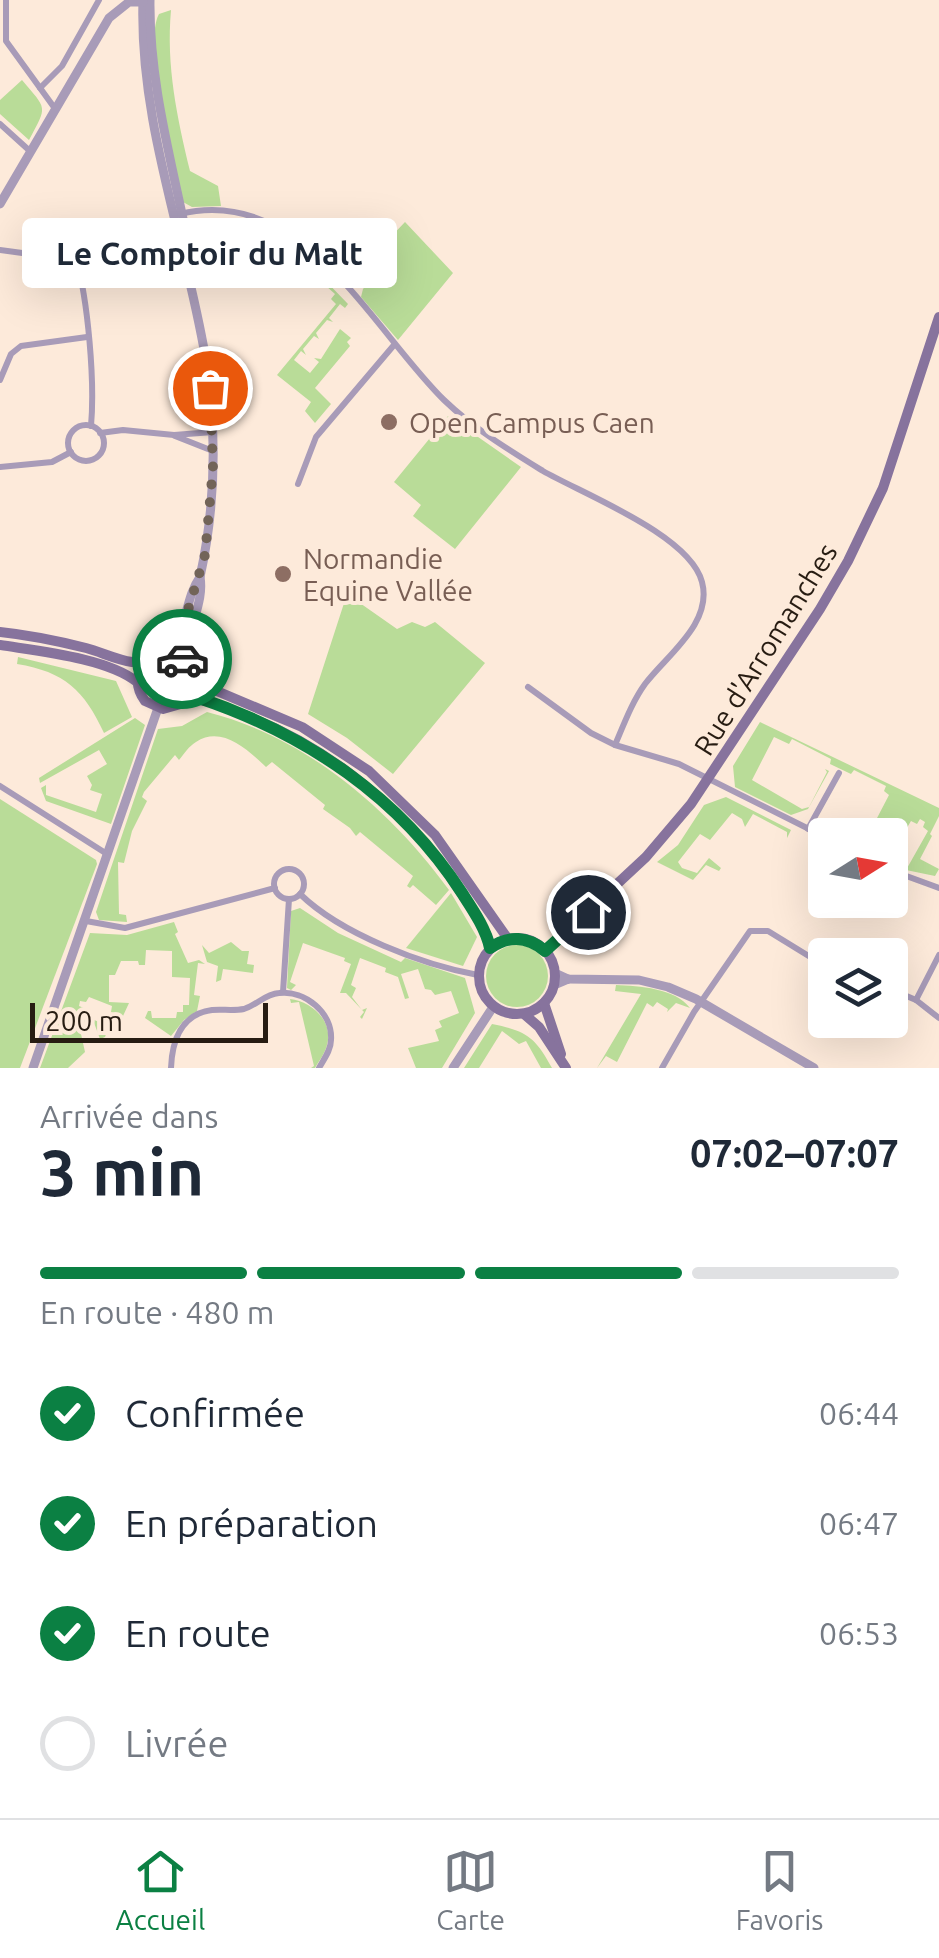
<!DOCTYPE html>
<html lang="fr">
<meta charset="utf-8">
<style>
body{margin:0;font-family:Ubuntu,sans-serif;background:#f2f2f3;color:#1f2937;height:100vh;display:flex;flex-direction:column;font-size:38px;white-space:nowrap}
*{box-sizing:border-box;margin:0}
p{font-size:32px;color:#747a83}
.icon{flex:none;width:55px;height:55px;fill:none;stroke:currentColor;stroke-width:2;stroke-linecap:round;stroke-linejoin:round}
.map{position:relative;height:1068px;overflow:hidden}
.side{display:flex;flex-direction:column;background:#fff;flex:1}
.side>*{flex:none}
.needle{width:65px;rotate:79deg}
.controls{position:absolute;left:808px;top:818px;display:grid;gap:20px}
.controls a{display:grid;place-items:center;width:100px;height:100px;border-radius:10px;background:#fff;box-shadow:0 10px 40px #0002;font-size:50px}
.scale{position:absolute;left:30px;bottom:25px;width:238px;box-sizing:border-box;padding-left:10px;border:5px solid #271c12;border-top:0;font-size:28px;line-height:35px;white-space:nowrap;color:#271c12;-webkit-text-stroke:8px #fdeada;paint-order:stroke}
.pin{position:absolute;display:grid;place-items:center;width:85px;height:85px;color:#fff;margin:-42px;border:5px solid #fff;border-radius:50%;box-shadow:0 2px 10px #0007}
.courier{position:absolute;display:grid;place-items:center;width:100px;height:100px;margin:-50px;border:8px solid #0b8043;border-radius:50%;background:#fff;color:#222;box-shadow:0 2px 12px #0007}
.bubble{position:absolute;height:70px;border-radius:10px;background:#fff;box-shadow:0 10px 40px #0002;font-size:32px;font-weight:600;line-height:70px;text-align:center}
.summary em{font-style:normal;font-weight:600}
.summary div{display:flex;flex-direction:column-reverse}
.summary{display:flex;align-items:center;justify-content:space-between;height:170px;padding:0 40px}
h1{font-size:65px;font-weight:600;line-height:75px}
.bar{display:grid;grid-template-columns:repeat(4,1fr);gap:15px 10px;align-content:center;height:120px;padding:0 40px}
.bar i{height:12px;border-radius:8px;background:#e0e1e3}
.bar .active{background:#0b8043}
.bar p{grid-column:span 4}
ol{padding:0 40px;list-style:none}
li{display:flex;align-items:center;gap:30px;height:110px}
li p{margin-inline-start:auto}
li .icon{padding:10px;border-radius:50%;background:#0b8043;color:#fff;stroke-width:4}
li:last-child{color:#747a83}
li i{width:55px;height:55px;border:5px solid #e0e1e3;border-radius:50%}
.menu{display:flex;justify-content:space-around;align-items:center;height:140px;border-top:2px solid #e0e1e3;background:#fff;font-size:28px;color:#747a83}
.menu a{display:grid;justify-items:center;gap:5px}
.menu .active{color:#0b8043}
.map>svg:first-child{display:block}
</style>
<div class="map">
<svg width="939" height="1068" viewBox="0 0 939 1068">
<rect width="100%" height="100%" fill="#fdeada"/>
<g fill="#b9dc98">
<path d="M 171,10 C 166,66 177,117 190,171 L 218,186 L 221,206 L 192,207 L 183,202 C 175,165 142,44 159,14 Z"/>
<path d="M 22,80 C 47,110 48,105 29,140 L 0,114 L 0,100 Z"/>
<polygon points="405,222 453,273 398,340 361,297 363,289 376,274 365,264"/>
<polygon points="294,248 348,304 345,308 340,304 329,318 333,322 327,320 316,333 319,339 314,336 303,349 306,355 301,351 294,360 310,373 319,362 314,358 321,359 340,329 351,338 347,342 350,346 315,388 331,404 315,423 305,411 311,402 277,375 336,304 331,299 335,294 316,277 319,272 304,259 299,264 293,258 297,253"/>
<polygon points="448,416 521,467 455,549 413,516 421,505 394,482"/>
<polygon points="347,594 397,629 412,622 425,627 435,622 485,663 393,774 347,738 308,714"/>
<path d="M 18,657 L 116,681 L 132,717 L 104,733 C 84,690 65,672 17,664 Z"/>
<path d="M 169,660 L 185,671 C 191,693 173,707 153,696 L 146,678 L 157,662 Z"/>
<path d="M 207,712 C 306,737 390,809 449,890 L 436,905 L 413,885 L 410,888 L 407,886 L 413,876 L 360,832 L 356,836 L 350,828 L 323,809 L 325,805 L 272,762 L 266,767 C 248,750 222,725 196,742 C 189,746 184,754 179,760 L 175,755 L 144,792 L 142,797 L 147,801 L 132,831 L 124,863 L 118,862 L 119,914 L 126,915 L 127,922 L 99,920 L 96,912 L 158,729 L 182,726 Z"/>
<polygon points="135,718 145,725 111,824 46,801 41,788 46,785 46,795 96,812 102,794 90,790 92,785 87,776 107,764 99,750 40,783 39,778"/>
<polygon points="760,722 939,808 939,816 930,834 932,836 920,859 939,869 935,876 906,870 928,831 923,827 925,822 920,819 917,824 911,821 905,831 888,822 887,828 882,826 876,835 861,835 869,819 876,820 889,795 884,791 886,786 854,770 851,774 830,764 831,759 792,739 789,744 774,737 752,780 802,809 809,807 827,772 825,769 829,771 808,809 791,815 735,787 733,766"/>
<polygon points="726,797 791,830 787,838 787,832 753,814 745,827 742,819 732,813 710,840 700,834 678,862 682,868 697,873 709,858 721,868 719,871 706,865 693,880 657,862 678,845 704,805"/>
<polygon points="0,799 96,860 97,864 20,1068 0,1068"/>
<polygon points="451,893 477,937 463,966 406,948"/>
<polygon points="300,908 338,933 401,962 405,958 465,978 475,1013 442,1068 416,1068 408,1048 439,1041 435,1030 442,1027 439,1021 459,1013 451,991 435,995 431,990 425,989 418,969 401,974 409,998 405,999 398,977 385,972 386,968 360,958 351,985 356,988 352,997 362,1010 367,1008 362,1019 360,1017 364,1012 346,993 340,993 351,964 344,961 345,958 303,943 290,982 296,985 291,990 287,988 291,911"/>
<polygon points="174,922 178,932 175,934 188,963 199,960 205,964 198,963 194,995 200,996 197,1011 184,1020 171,1036 145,1018 148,1011 151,1011 152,1018 176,1018 177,1012 183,1012 183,1005 189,1005 190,978 172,977 172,951 146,950 145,965 139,965 138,961 121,961 115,975 109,975 109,1002 129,1003 123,1016 111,1012 112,1006 89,997 86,1002 80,1001 79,1006 84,1008 82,1015 109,1026 105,1037 100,1039 93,1020 79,1025 85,1052 68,1068 40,1068 90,933 127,935"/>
<polygon points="231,942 242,951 249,951 247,964 254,965 253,973 223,969 221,980 216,982 218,966 207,962 202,945 209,953"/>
<circle cx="517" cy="976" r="31"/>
<path d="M 616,985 C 639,986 675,988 690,1008 L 676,1003 L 667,1012 L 668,1009 L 657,1002 L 653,1007 L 647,1003 L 617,1062 L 606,1056 L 597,1068 L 641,994 L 615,991 Z"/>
<path d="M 290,999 C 311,1001 334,1021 327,1045 C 325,1053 319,1061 315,1068 L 311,1068 L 314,1066 L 299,1002 L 291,1003 Z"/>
<path d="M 492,1024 C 527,1031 535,1037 552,1068 L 541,1068 L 526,1041 L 519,1044 L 502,1031 L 479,1068 L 464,1068 Z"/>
</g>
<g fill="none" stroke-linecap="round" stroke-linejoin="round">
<g stroke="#a89bb8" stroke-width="6">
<polyline points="6,0 6,41 56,110"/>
<polyline points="40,88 62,66 99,0"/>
<polyline points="0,124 31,152"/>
<path d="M 180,214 C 303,184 371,328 444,400 C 473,428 509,450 543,471 C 583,494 690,535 702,582 C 713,623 667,655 645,684 C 632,702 624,724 615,745"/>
<path d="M 0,250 L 37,255 L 73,255 L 76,258 C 88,301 95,381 91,426"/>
<polyline points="0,380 11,354 21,346 87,337"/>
<circle cx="86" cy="443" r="18"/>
<polyline points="100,433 123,430 174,435 213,432"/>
<polyline points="175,436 213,451"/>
<polyline points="0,467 52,462 71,452"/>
<polyline points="298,484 316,437 394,345"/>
<polyline points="528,687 591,733 615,745 679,764 825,837"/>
<polyline points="0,786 107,854"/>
<polyline points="808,829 839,773"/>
<circle cx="289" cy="884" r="15"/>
<polyline points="890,870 939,888"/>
<path d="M 300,894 C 341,934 423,965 478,975"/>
<polyline points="86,921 125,928 275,888"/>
<polyline points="890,989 916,1000 939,1018"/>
<polyline points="283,992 289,899"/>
<polyline points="916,1000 939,955"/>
<path d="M 171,1068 C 172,1041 181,1014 212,1010 C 222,1009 233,1011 244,1009 C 257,1005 265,994 279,993 C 305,990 333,1013 331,1040 C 331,1050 324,1059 319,1068"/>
<polyline points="662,1068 694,1012 750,931 768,931 825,966"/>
</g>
<g stroke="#a89bb8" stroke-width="9">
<path d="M 143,0 C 139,122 185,237 205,355 C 217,429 216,504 200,577 C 205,606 183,633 189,665"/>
<path d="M 150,0 C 149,80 170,155 186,233 L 186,252"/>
<polyline points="0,204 109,18 129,2 143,2"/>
<path d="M 164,653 C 189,634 183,601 200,577"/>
<polyline points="555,973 568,979 639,980 668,987 696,999 814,1068"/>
<polyline points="554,985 568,979"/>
<polyline points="33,1068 158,708"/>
<polyline points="453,1068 493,1007"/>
</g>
<g stroke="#87739d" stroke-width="10">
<path d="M 0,632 C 29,635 58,641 86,648 C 101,652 117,660 132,662 C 149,664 160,647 178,656 C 198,665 196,688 184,703 L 163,709 L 145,701 C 134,686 136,671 148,658"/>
<path d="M 0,645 C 37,651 108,658 137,682"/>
<polyline points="193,677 205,686 302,727 369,771 435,835 508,939"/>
<path d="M 188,699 C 205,698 222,707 239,713 C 330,746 410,813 462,894 C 473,910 486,929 491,948"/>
<circle cx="517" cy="976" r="38"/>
<polyline points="545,951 646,857 691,804 820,609 848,561 883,488 939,317"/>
<polyline points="544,1003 561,1054"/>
<polyline points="524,1014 539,1027 566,1068"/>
</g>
</g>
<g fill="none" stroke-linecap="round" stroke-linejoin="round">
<polyline stroke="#726458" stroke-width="10" stroke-dasharray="0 18" points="182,659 164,653 180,636 205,555 213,468 210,388"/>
<path stroke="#0b8043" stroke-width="12" d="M 182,659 L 193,677 L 188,698 L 199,698 C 306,734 400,797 462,893 C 473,910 486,929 490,948 C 509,935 528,936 545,951 L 588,912"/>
</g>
<g fill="#8d6e63" stroke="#fdeada" stroke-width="4">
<circle cx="389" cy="422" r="10"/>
<circle cx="283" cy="574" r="10"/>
</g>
<g text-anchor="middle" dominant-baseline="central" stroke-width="8" stroke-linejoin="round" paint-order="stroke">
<g font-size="28" fill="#785e54" stroke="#fdeada" text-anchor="start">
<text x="409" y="422">Open Campus Caen</text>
<text x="303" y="558">Normandie<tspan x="303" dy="32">Equine Vallée</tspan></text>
</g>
<g font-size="28" fill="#271c12" stroke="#fdeada">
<text transform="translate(765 649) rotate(-58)">Rue d'Arromanches</text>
</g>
</g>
</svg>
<div class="controls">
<a><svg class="needle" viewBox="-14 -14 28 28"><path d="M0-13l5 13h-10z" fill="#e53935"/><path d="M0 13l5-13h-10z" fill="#747a83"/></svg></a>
<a><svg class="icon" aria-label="layers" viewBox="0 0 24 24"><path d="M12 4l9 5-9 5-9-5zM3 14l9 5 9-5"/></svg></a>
</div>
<div class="scale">200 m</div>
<div class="pin" style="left:210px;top:388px;background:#ea580c"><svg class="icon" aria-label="bag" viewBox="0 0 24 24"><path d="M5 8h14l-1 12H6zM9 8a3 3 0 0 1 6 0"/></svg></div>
<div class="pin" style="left:588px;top:912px;background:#1f2937"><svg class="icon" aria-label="home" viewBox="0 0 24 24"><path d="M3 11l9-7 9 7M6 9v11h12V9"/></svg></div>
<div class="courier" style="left:182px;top:659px"><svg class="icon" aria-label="car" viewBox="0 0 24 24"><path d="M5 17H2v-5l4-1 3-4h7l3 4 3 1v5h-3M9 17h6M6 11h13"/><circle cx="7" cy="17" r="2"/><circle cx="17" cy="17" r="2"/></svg></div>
<div class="bubble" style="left:22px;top:218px;width:375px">Le Comptoir du Malt</div>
</div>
<section class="side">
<div class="summary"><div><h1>3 min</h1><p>Arrivée dans</p></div><em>07:02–07:07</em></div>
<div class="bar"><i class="active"></i><i class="active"></i><i class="active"></i><i></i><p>En route · 480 m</p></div>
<ol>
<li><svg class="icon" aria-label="check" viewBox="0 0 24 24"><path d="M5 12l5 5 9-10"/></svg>Confirmée<p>06:44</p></li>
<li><svg class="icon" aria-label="check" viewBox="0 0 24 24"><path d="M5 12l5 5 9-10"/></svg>En préparation<p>06:47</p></li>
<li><svg class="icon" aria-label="check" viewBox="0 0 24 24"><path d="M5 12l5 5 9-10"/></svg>En route<p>06:53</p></li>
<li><i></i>Livrée</li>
</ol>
</section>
<nav class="menu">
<a class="active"><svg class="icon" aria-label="home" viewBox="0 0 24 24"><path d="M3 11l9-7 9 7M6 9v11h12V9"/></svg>Accueil</a>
<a><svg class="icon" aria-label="map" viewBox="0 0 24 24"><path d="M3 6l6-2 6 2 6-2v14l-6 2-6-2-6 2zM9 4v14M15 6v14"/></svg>Carte</a>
<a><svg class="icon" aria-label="saved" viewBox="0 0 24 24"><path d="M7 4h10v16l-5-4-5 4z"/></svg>Favoris</a>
</nav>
